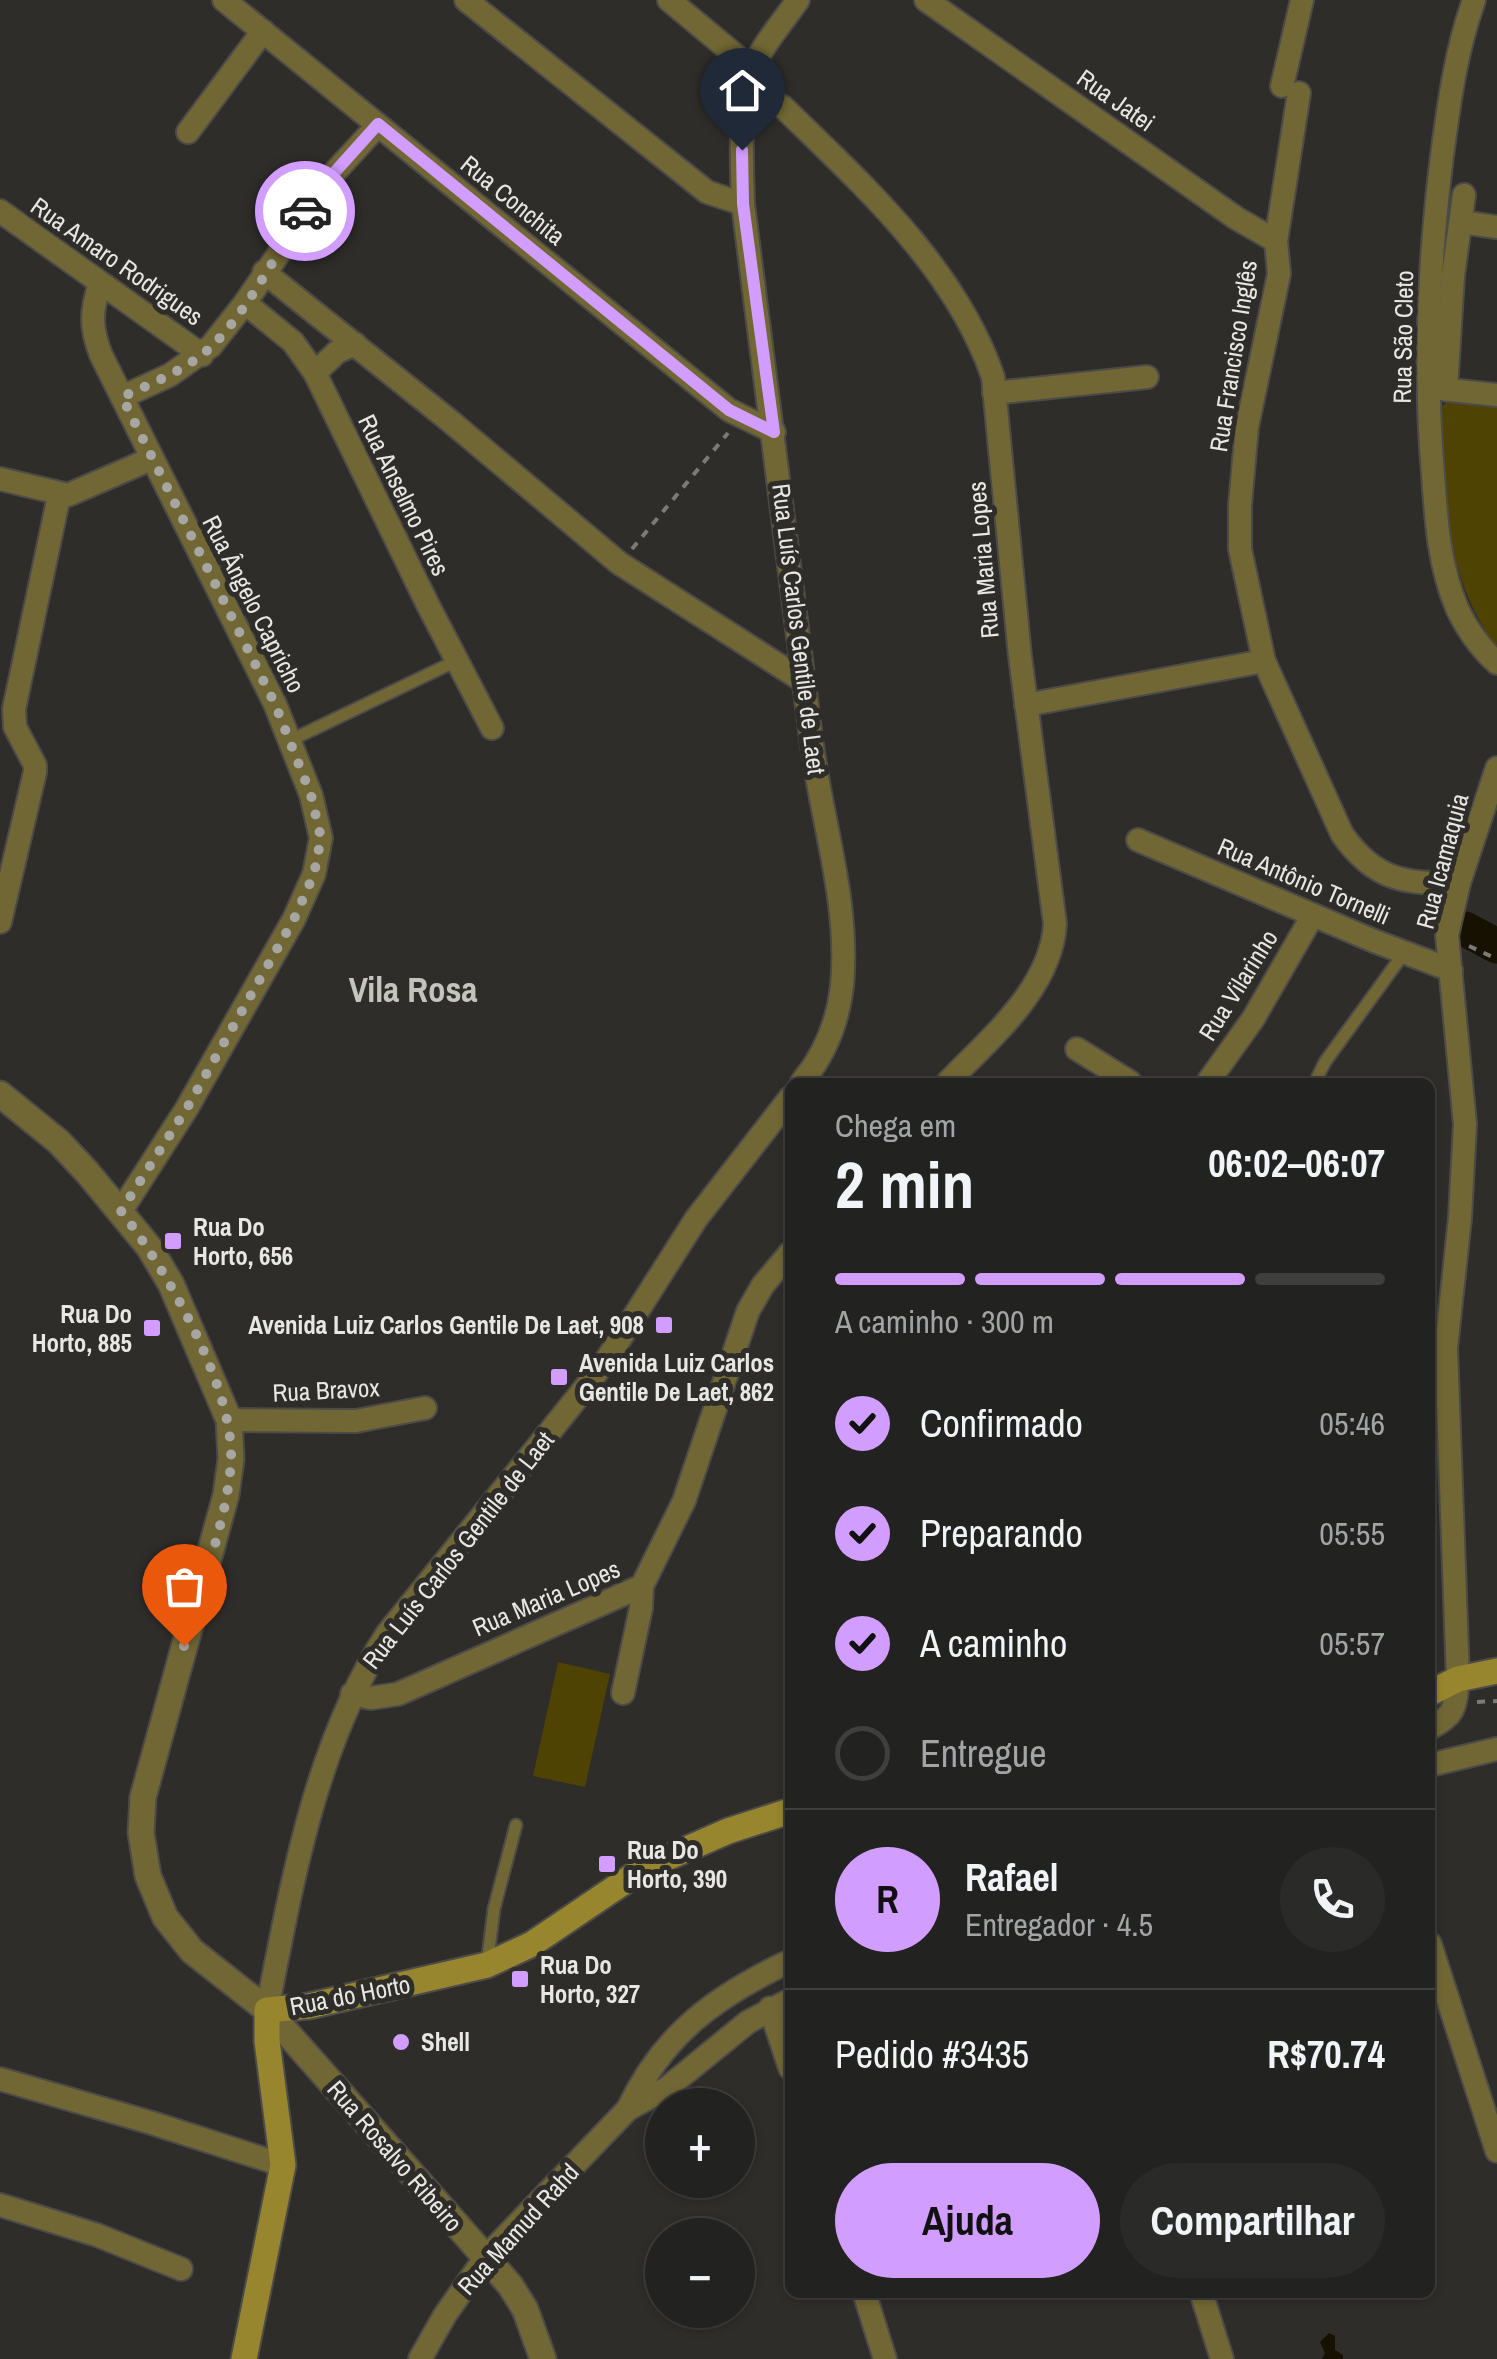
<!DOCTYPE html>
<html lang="pt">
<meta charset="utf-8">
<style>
body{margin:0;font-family:"Archivo Narrow",sans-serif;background:#2a2a29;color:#f1f3f6;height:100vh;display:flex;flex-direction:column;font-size:38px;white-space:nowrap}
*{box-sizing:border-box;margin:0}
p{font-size:32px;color:#a2a4a5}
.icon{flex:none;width:55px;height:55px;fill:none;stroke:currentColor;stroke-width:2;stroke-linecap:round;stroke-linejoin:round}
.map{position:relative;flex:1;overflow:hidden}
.panel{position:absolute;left:785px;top:1078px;width:650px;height:1220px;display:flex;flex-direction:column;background:#222220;border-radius:15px;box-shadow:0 2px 8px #0004,0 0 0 2px #3f3f3e}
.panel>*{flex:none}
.buttons{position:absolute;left:645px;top:2088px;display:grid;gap:20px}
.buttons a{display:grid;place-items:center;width:110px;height:110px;border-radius:50%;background:#222220;box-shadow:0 2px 8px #0004,0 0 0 2px #3f3f3e;font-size:50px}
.pin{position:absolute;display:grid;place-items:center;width:85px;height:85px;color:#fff;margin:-102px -42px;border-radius:50% 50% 50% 0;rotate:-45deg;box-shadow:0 0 10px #0007}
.pin .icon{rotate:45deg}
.courier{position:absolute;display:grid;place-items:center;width:100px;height:100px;margin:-50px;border:8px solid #d19dfe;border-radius:50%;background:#fff;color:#222;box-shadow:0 2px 12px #0007}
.head em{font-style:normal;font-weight:700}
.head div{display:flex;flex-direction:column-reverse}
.head{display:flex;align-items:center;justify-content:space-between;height:170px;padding:0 50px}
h1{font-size:65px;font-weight:700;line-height:75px}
.bar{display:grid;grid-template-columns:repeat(4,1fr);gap:15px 10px;align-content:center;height:120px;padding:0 50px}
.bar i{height:12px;border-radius:8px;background:#3f3f3e}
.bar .selected{background:#d19dfe}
.bar p{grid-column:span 4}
.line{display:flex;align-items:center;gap:25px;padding:0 50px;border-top:2px solid #3f3f3e}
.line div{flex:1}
.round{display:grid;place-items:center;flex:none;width:105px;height:105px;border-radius:52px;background:#2a2a29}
ol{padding:0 50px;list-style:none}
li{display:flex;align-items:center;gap:30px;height:110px}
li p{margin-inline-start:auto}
li .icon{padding:10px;border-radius:50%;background:#d19dfe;color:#111;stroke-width:4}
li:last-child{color:#a2a4a5}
li i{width:55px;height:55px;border:5px solid #3f3f3e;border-radius:50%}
.primary-button{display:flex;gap:20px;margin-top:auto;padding:20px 50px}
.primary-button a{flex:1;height:115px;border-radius:60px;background:#d19dfe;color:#111;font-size:40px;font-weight:700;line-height:115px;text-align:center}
.primary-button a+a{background:#2a2a29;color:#f1f3f6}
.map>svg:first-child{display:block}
</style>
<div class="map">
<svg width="1497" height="2359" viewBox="0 0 1497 2359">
<rect width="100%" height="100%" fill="#2e2d2a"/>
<g fill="#4f4303">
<path d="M 1455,401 L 1497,406 L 1497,648 C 1443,573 1445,500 1440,411 L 1444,404 Z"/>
<polygon points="558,1662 610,1674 585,1787 533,1776"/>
</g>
<polygon fill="#161100" points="1329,2333 1335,2336 1335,2350 1343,2355 1343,2359 1322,2359 1325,2353 1320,2342"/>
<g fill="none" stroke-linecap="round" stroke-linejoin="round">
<polyline stroke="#161100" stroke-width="35" points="1465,929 1497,946"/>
<defs>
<g id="service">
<polyline points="291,740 456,661"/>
<polyline points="1315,1082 1325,1062 1404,953"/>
<polyline points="487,1965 494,1909 516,1825"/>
</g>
<g id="minor">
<polyline points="224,0 729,410 774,432"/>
<polyline points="466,0 707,192 743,204"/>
<polyline points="669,0 752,69"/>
<path d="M 798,0 C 783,22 760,47 752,72 C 738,114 742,161 743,204 C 765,382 789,560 811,738 C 821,820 850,902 842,986 C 838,1022 825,1054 802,1082"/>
<polyline points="926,0 1236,218 1276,241"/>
<path d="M 1474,0 C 1456,50 1449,103 1442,156 C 1429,261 1424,369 1433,474 C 1436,519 1439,566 1457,608 C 1466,628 1481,649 1497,663"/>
<polyline points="1282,86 1302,0"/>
<path d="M 747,93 L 762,96 L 783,107 C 863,185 956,268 993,377 L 1020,656 L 1055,924 C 1051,989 990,1038 948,1082"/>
<path d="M 1299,93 L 1276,241 L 1279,274 L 1247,427 L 1240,505 L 1240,549 L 1264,661 L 1342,834 C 1375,881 1405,884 1459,883"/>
<polyline points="188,132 263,31"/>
<polyline points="0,211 202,355"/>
<polyline points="1461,222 1497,227"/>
<polyline points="264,272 450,421 619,563 805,682"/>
<path d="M 100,283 C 91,311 90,327 101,355 L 275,704 L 311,795 L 321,838 L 314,874 L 294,919 L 187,1108 L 121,1211"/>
<polyline points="245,303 293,342 315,373 428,605 492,728"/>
<polyline points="315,373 337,352 355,344"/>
<polyline points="1431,388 1497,395"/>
<polyline points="1446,389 1453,276 1464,195"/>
<polyline points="994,393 1147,377"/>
<polyline points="122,397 170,375 211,346 245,303 334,173 378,125"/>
<polyline points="0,479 68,495 151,459"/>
<polyline points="1026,705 1264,661"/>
<polyline points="1138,840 1374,941 1451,970"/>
<polyline points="0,922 35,772 35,765 15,727 14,709 59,496"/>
<polyline points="1077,1049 1130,1082"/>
<polyline points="1208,1082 1253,1019 1313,915"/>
<polyline points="229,1420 356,1421 425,1408"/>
<polyline points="623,1693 641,1608 642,1586"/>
<polyline points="352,1694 371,1698 398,1694 642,1586 684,1501 748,1311 763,1285 790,1253"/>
<path d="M 1430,1728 C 1456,1715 1455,1707 1458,1679 L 1446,1348 L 1460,1218 L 1465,1124 L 1447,935 L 1459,883 L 1497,768"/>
<polyline points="1430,1765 1497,1749"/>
<polyline points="1430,1944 1497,2151"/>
<polyline points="770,2008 790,2068"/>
<path d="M 267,2010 C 292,1883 315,1745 387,1634 L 585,1388 L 609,1356 L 696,1219 L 790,1098"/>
<polyline points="0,2079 152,2123 283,2165"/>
<path d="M 628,2109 C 663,2034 716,1996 790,1961"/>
<polyline points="0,2205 97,2235 181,2269"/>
<polyline points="864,2292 885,2359"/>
<polyline points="1201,2292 1222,2359"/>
<polyline points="420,2359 445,2315 485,2258 628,2109 667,2088 748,2022 790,2000"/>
</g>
<polyline id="tertiary" points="0,1094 59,1142 87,1172 149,1247 171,1284 229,1420 231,1459 226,1495 143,1797 141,1833 148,1876 165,1917 192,1951 267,2010 510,2285 525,2309 543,2359"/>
<g id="secondary">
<polyline points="1430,1693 1458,1679 1497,1671"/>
<polyline points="244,2359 283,2165 267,2041 267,2010 309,2006 487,1965 532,1944 646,1867 728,1831 790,1811"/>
</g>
</defs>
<use href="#service" stroke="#4c4b48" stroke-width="15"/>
<use href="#minor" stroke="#4c4b48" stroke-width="26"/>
<use href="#tertiary" stroke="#4c4b48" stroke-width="29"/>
<use href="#secondary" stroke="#4c4b48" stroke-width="29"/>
<g stroke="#7a7a77" stroke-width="4" stroke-dasharray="8 8" stroke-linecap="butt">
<polyline points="632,549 728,433"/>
<polyline points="1469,946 1497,959"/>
<polyline points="1477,1702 1497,1701"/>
</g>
<use href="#service" stroke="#716734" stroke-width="11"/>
<use href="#minor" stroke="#716734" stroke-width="22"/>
<use href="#tertiary" stroke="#716734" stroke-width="25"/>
<use href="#secondary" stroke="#97862e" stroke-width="25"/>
</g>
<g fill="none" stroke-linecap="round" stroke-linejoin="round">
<path stroke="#a6a6a3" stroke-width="10" stroke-dasharray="0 18" d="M 184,1646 C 200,1587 228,1520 231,1460 C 234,1387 166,1269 121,1211 L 187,1108 L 294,919 L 314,874 L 321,838 L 311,795 L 275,704 L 122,397 C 148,385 176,374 199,357 C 240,327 275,254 305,211"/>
<polyline stroke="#d19dfe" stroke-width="12" points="305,211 334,173 378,124 729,410 774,432 743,204 742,150"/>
</g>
<g fill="#d19dfe" stroke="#2e2d2a" stroke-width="4">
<rect x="163" y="1231" width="20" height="20" rx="5"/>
<rect x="654" y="1315" width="20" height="20" rx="5"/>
<rect x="142" y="1318" width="20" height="20" rx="5"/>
<rect x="549" y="1367" width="20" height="20" rx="5"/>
<rect x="597" y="1854" width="20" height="20" rx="5"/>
<rect x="510" y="1969" width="20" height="20" rx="5"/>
<circle cx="401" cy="2042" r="10"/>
</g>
<g text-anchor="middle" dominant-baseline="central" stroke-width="10" stroke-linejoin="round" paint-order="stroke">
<g font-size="25" fill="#e7e7e4" stroke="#2e2d2a">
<text transform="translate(1116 100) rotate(35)">Rua Jatei</text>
<text transform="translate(513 200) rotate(39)">Rua Conchita</text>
<text transform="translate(117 261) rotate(35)">Rua Amaro Rodrigues</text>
<text transform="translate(1403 337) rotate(-89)">Rua São Cleto</text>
<text transform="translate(1233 356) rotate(-81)">Rua Francisco Inglês</text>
<text transform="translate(404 495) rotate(64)">Rua Anselmo Pires</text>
<text transform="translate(983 560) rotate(-95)">Rua Maria Lopes</text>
<text transform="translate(254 604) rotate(63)">Rua Ângelo Capricho</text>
<text transform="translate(799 629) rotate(83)">Rua Luís Carlos Gentile de Laet</text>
<text transform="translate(1442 861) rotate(-75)">Rua Icamaquia</text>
<text transform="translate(1304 881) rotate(23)">Rua Antônio Tornelli</text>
<text transform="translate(1238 985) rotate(-58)">Rua Vilarinho</text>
<text transform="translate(326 1390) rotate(-3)">Rua Bravox</text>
<text transform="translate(458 1550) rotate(-52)">Rua Luís Carlos Gentile de Laet</text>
<text transform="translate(546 1598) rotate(-23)">Rua Maria Lopes</text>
<text transform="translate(350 1995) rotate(-11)">Rua do Horto</text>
<text transform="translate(395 2156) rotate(49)">Rua Rosalvo Ribeiro</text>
<text transform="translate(518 2229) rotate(-48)">Rua Mamud Rahd</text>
</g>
<g font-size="25" font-weight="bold" fill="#e7e7e4" stroke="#2e2d2a" text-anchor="start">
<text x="193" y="1227">Rua Do<tspan x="193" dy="29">Horto, 656</tspan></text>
<text x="132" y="1314" text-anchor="end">Rua Do<tspan x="132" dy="29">Horto, 885</tspan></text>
<text x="644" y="1325" text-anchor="end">Avenida Luiz Carlos Gentile De Laet, 908</text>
<text x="579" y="1363">Avenida Luiz Carlos<tspan x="579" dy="29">Gentile De Laet, 862</tspan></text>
<text x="627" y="1850">Rua Do<tspan x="627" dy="29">Horto, 390</tspan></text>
<text x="540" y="1965">Rua Do<tspan x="540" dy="29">Horto, 327</tspan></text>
<text x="421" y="2042">Shell</text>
</g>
<g font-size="35" font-weight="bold" fill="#c4c4bf" stroke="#2e2d2a">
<text x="413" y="989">Vila Rosa</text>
</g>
</g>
</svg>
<div class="buttons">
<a>+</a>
<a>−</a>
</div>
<div class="pin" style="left:184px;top:1646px;background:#ea580c"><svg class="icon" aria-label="bag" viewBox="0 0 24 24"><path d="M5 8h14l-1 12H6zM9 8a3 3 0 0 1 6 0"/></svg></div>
<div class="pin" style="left:742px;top:150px;background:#1f2937"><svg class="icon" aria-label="home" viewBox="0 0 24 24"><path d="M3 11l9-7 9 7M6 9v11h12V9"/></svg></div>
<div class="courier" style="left:305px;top:211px"><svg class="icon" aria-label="car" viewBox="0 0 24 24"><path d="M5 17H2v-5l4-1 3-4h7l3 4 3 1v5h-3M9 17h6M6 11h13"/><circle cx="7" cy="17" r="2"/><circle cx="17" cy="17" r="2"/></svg></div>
<section class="panel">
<div class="head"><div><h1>2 min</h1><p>Chega em</p></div><em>06:02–06:07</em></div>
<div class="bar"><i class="selected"></i><i class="selected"></i><i class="selected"></i><i></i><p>A caminho · 300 m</p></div>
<ol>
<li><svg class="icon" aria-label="check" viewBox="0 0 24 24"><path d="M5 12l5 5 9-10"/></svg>Confirmado<p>05:46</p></li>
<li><svg class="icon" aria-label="check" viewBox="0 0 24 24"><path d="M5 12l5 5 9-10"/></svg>Preparando<p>05:55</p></li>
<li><svg class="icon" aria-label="check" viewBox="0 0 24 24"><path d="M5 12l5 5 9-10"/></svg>A caminho<p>05:57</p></li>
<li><i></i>Entregue</li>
</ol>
<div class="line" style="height:180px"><b class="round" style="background:#d19dfe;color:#111">R</b><div><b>Rafael</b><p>Entregador · 4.5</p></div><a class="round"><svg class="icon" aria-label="phone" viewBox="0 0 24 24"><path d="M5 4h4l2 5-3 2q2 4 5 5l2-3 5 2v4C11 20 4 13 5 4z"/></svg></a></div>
<div class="line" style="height:130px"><div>Pedido #3435</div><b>R$70.74</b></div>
<div class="primary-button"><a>Ajuda</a><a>Compartilhar</a></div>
</section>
</div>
